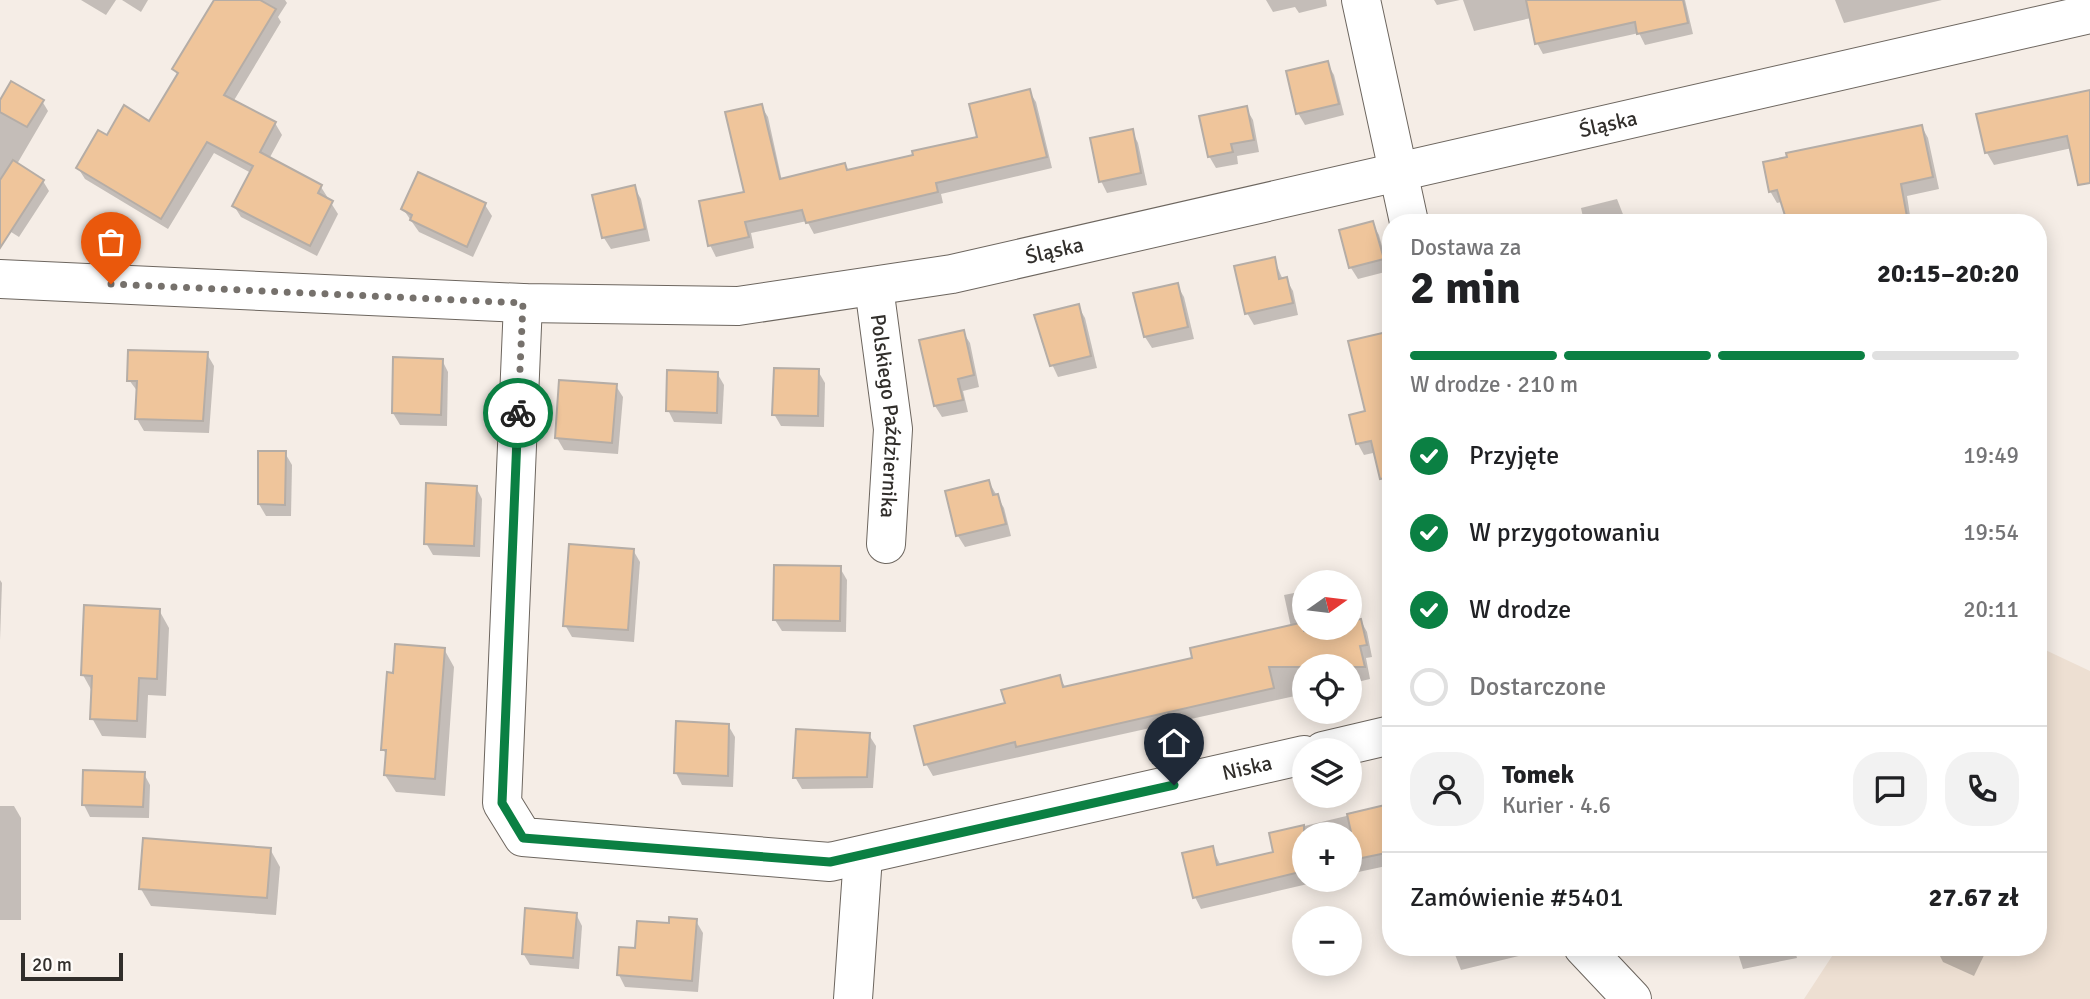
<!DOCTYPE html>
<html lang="pl">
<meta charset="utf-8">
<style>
body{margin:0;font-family:Signika,sans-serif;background:#f2f2f2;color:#202124;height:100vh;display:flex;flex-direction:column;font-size:26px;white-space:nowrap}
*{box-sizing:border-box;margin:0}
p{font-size:23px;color:#757577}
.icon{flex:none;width:38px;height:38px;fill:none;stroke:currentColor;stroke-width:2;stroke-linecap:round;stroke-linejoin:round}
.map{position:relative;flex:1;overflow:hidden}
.details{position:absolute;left:1382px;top:214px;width:665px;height:742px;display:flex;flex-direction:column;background:#fff;border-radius:28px;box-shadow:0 4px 18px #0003}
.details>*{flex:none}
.needle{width:46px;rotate:76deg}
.buttons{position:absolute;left:1292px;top:570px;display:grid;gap:14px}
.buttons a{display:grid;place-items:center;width:70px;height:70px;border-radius:50%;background:#fff;box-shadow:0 4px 18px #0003;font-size:35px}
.scale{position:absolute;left:21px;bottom:18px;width:102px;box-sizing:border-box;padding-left:7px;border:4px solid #312e2b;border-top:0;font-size:19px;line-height:24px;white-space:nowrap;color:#312e2b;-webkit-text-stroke:5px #fefbf8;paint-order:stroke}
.pin{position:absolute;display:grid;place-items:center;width:60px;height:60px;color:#fff;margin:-72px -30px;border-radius:50% 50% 50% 0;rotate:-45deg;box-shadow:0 0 7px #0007}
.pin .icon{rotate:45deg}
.courier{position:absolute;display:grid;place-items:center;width:70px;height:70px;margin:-35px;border:5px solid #0b8043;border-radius:50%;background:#fff;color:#222;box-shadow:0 2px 9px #0007}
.head em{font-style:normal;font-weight:700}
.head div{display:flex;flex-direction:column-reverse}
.head{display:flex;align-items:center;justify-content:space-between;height:119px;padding:0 28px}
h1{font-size:46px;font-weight:700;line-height:52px}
.bar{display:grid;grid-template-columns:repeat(4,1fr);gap:10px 7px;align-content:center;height:84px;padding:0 28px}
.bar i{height:9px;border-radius:5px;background:#e0e0e0}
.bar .active{background:#0b8043}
.bar p{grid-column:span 4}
.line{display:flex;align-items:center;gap:18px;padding:0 28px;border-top:2px solid #e0e0e0}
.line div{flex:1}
.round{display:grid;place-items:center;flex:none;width:74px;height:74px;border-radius:28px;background:#f2f2f2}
ol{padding:0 28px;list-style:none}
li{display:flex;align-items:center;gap:21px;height:77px}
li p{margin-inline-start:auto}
li .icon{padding:7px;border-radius:50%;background:#0b8043;color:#fff;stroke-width:4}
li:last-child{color:#757577}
li i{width:38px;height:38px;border:4px solid #e0e0e0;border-radius:50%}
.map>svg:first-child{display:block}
</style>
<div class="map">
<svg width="2090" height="999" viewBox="0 0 2090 999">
<rect width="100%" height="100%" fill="#f5ede6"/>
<polygon fill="#eddfd2" points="2039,647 2090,671 2090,999 1804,999 1838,947 2039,947"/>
<g fill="#0003">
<polygon points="81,0 116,0 106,15"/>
<polygon points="122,0 148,0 141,12"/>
<polygon points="216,0 285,0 287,3 278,17 281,22 233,102 275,123 282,135 269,159 321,187 338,214 317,256 241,217 234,206 251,173 214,153 168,229 85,179 78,168 107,138 150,123 178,76 174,69"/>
<polygon points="1326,0 1327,6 1299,13 1295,7 1273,12 1266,0"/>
<polygon points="1434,0 1460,0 1437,5"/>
<polygon points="1463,0 1685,0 1693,34 1645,45 1639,33 1543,54 1537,43 1531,18 1474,31"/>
<polygon points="1835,0 1942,0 1844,23"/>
<polygon points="1327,63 1334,75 1344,115 1305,125 1298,113"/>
<polygon points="1029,91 1036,102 1052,168 941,194 943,203 814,234 807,221 751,233 754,248 716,257 710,245 746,193 761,106 768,117 782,181 844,165 848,172 979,138"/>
<polygon points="2090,91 2090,175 2072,148 1994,165 1987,153 1978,115"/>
<polygon points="42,101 48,111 17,164 43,181 49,191 19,237 0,225 0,104"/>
<polygon points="1246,108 1253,120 1259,152 1237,156 1238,164 1216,168 1209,156"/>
<polygon points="1922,127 1928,138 1939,189 1907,196 1911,222 1878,222 1874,197 1817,219 1789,222 1781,202 1777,203 1770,191"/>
<polygon points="1132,131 1138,143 1147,185 1107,193 1101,181"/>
<polygon points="634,187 641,199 650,241 611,249 604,238 594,197"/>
<polygon points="1617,199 1626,222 1584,222 1581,208"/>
<polygon points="485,205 492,216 473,257 419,232 403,209"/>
<polygon points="1372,223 1379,235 1389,271 1358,279 1351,268 1341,232"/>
<polygon points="1274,259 1283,280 1286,279 1293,291 1298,315 1254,325 1247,313"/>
<polygon points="1177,285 1184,297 1194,339 1152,348 1145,337"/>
<polygon points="1078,306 1085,318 1097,368 1058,377 1042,343 1036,316"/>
<polygon points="963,332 970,343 979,387 963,391 968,412 942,417 935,406"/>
<polygon points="1391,333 1391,449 1364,455 1358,444 1367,413 1350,342"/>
<polygon points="207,354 214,366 209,433 144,431 137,419 138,392 129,380"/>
<polygon points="442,360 448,372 447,426 400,425 393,413"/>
<polygon points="818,371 825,383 824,427 781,426 774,414"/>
<polygon points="717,373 724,385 722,424 674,422 668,410"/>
<polygon points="616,386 623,397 618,454 564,450 557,438"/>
<polygon points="285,453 292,465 291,516 266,516 259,504"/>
<polygon points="989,482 1004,508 1011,536 965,547 958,536 947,492"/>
<polygon points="476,487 482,499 480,557 433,555 426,543"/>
<polygon points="1391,504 1391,546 1382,506"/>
<polygon points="633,550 640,562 634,642 572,637 565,625"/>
<polygon points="840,568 847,580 846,632 782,631 775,620"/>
<polygon points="0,580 2,583 0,640"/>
<polygon points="1304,591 1304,628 1349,628 1361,621 1367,632 1372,657 1366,658 1370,679 1349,684 1349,667 1304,667 1304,694 933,776 926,764 1007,704 1059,677 1066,688 1195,660 1291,627 1284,595"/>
<polygon points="159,610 169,628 166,696 148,695 146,738 102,736 92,718 93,693 83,675"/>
<polygon points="444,649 454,667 445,796 396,792 385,775 387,756 383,749 395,675"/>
<polygon points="728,725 735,737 733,787 682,785 676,773"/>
<polygon points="869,735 876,746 873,788 802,789 795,777"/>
<polygon points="144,774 150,785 149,818 90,817 84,805"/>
<polygon points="0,806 14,806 21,818 21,920 0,920"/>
<polygon points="1384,807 1391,822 1391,865 1349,874 1349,835 1304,835 1304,880 1325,880 1201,909 1195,897 1212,848 1221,866 1275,854 1271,834"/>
<polygon points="270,849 280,867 276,915 151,906 141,889"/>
<polygon points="576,914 582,926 579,969 530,965 523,953"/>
<polygon points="696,921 703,933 698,992 625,987 619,975 636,950 670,925"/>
<polygon points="1452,947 1539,947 1540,951 1461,970"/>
<polygon points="1736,947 1794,947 1797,958 1743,969"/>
<polygon points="1944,947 1988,947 1974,976 1943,962 1940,956"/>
</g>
<g fill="#efc59b" stroke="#b5ada6" stroke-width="2">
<polygon points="214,0 260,0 276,9 224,95 276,122 260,152 322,185 318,193 333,201 310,246 232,206 253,166 207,142 161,219 76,168 98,130 107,135 124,105 149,121 178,73 172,69"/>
<polygon points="1526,0 1683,0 1688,23 1637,34 1635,22 1535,44"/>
<polygon points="1328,61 1339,104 1296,114 1286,71"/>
<polygon points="11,81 44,100 27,127 0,112 0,100"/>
<polygon points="1030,89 1047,157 936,183 938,192 806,223 802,210 745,222 749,237 708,246 699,201 744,192 725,112 762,104 780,179 845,163 847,170 913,155 912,151 977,137 969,104"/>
<polygon points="2090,90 2090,183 2078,185 2067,136 1985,153 1976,114"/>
<polygon points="1247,106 1254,140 1231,144 1233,152 1208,157 1199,116"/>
<polygon points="1922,125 1933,177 1901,184 1908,222 1787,222 1777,190 1769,192 1763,162 1787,157 1786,153"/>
<polygon points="1133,129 1141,173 1099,182 1090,138"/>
<polygon points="13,160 44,180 0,248 0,180"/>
<polygon points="418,172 486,203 467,247 410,220 412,215 401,209"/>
<polygon points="635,185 645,229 602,238 592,195"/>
<polygon points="1373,221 1384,259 1349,268 1339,230"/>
<polygon points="1275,257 1279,279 1287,277 1293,303 1245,314 1234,266"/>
<polygon points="1178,283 1188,327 1144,337 1133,293"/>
<polygon points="1079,304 1091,356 1050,366 1034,315"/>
<polygon points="964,330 974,375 958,379 963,400 934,406 919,340"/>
<polygon points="1391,331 1391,477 1380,479 1371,441 1356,444 1349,415 1365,411 1348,341"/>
<polygon points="128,350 208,352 203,421 135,419 137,381 127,381"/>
<polygon points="393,357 443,359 441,415 392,413"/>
<polygon points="774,368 819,369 818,416 772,415"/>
<polygon points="667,370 718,372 717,413 666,411"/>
<polygon points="559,380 617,384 612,443 555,438"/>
<polygon points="258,451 286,451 285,505 258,504"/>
<polygon points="989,480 993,495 998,494 1006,524 956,536 945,491"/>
<polygon points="426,483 477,486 474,546 424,544"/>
<polygon points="569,544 634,549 628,630 563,626"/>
<polygon points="774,565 841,566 840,621 773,620"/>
<polygon points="84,605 160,609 157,679 139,678 137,721 90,719 92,676 81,675"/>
<polygon points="1361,619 1367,645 1360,646 1365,667 1269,667 1274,688 1016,747 1015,742 924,765 914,726 1005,703 1001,690 1060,675 1063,687 1192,658 1190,648 1304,622 1304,631 1349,628 1349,621"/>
<polygon points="395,644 445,648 435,779 384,775 386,750 381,750 387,672 393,673"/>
<polygon points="676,721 729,724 728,776 674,773"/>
<polygon points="796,729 870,733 867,777 793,778"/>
<polygon points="83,770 145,772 143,807 82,805"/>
<polygon points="1385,805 1391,852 1357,859 1347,814"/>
<polygon points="1304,825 1304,871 1193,898 1182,853 1213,846 1217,865 1273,852 1269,833"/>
<polygon points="143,838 271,848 267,898 139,889"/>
<polygon points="525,908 577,913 573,958 522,954"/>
<polygon points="669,917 697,919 692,981 617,975 619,947 635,948 637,921 669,923"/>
</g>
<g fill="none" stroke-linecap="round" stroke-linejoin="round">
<defs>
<g id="minor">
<polyline points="1361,0 1409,222"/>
<path id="s1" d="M 0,279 L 523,303 L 738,306 L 952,274 L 2090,14"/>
<path id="s2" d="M 874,287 L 893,429 L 886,544"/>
<path id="s3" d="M 523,303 L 502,803 L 523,837 L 830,862 L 1304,755"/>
<polyline points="1323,751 1391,735"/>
<polyline points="1583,947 1632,999"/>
<polyline points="853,999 863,856"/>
</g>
</defs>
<use href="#minor" stroke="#6d665f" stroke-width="40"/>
<use href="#minor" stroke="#fff" stroke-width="38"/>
</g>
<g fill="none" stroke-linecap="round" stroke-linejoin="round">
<polyline stroke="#76716c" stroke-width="7" stroke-dasharray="0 12.6" points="111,284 523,303 518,413"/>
<polyline stroke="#0b8043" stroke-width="9" points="518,413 502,803 523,838 830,862 1174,785"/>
</g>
<g text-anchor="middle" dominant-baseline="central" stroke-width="7" stroke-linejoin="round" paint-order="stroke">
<g font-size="21" fill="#312e2b" stroke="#fefbf8">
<text stroke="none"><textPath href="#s1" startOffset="1628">Śląska</textPath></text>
<text stroke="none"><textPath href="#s1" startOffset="1060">Śląska</textPath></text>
<text stroke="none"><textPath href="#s2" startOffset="130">Polskiego Października</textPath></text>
<text stroke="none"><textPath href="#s3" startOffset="1276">Niska</textPath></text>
</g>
</g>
</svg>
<div class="buttons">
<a><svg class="needle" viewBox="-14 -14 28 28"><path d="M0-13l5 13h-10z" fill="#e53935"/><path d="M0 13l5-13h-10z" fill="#757577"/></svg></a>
<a><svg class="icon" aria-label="locate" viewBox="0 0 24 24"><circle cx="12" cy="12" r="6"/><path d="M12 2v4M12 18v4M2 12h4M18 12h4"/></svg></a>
<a><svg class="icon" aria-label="layers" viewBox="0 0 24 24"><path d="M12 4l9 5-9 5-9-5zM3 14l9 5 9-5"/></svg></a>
<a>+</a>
<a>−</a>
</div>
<div class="scale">20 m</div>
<div class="pin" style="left:111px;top:284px;background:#ea580c"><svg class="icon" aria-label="bag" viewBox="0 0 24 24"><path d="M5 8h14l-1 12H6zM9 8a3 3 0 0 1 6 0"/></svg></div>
<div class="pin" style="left:1174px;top:785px;background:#1f2937"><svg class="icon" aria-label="home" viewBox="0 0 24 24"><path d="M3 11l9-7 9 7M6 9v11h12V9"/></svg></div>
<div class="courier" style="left:518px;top:413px"><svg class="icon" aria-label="bike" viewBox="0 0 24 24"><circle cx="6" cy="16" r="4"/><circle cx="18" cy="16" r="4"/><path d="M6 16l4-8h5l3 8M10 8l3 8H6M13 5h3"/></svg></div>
<section class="details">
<div class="head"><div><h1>2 min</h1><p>Dostawa za</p></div><em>20:15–20:20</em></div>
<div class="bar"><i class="active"></i><i class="active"></i><i class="active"></i><i></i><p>W drodze · 210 m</p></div>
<ol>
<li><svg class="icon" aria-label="check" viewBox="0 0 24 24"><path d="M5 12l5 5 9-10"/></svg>Przyjęte<p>19:49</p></li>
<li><svg class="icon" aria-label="check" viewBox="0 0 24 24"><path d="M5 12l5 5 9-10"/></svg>W przygotowaniu<p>19:54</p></li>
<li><svg class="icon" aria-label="check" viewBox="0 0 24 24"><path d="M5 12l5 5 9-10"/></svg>W drodze<p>20:11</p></li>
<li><i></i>Dostarczone</li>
</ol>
<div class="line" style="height:126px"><a class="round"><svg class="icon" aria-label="person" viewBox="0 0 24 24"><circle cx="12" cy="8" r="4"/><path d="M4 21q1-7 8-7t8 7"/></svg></a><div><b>Tomek</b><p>Kurier · 4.6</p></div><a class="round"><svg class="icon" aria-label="chat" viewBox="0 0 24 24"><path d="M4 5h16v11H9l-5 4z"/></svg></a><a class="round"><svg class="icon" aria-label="phone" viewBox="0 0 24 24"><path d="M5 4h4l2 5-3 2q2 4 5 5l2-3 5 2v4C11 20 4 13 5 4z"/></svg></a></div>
<div class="line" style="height:91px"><div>Zamówienie #5401</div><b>27.67 zł</b></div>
</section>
</div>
